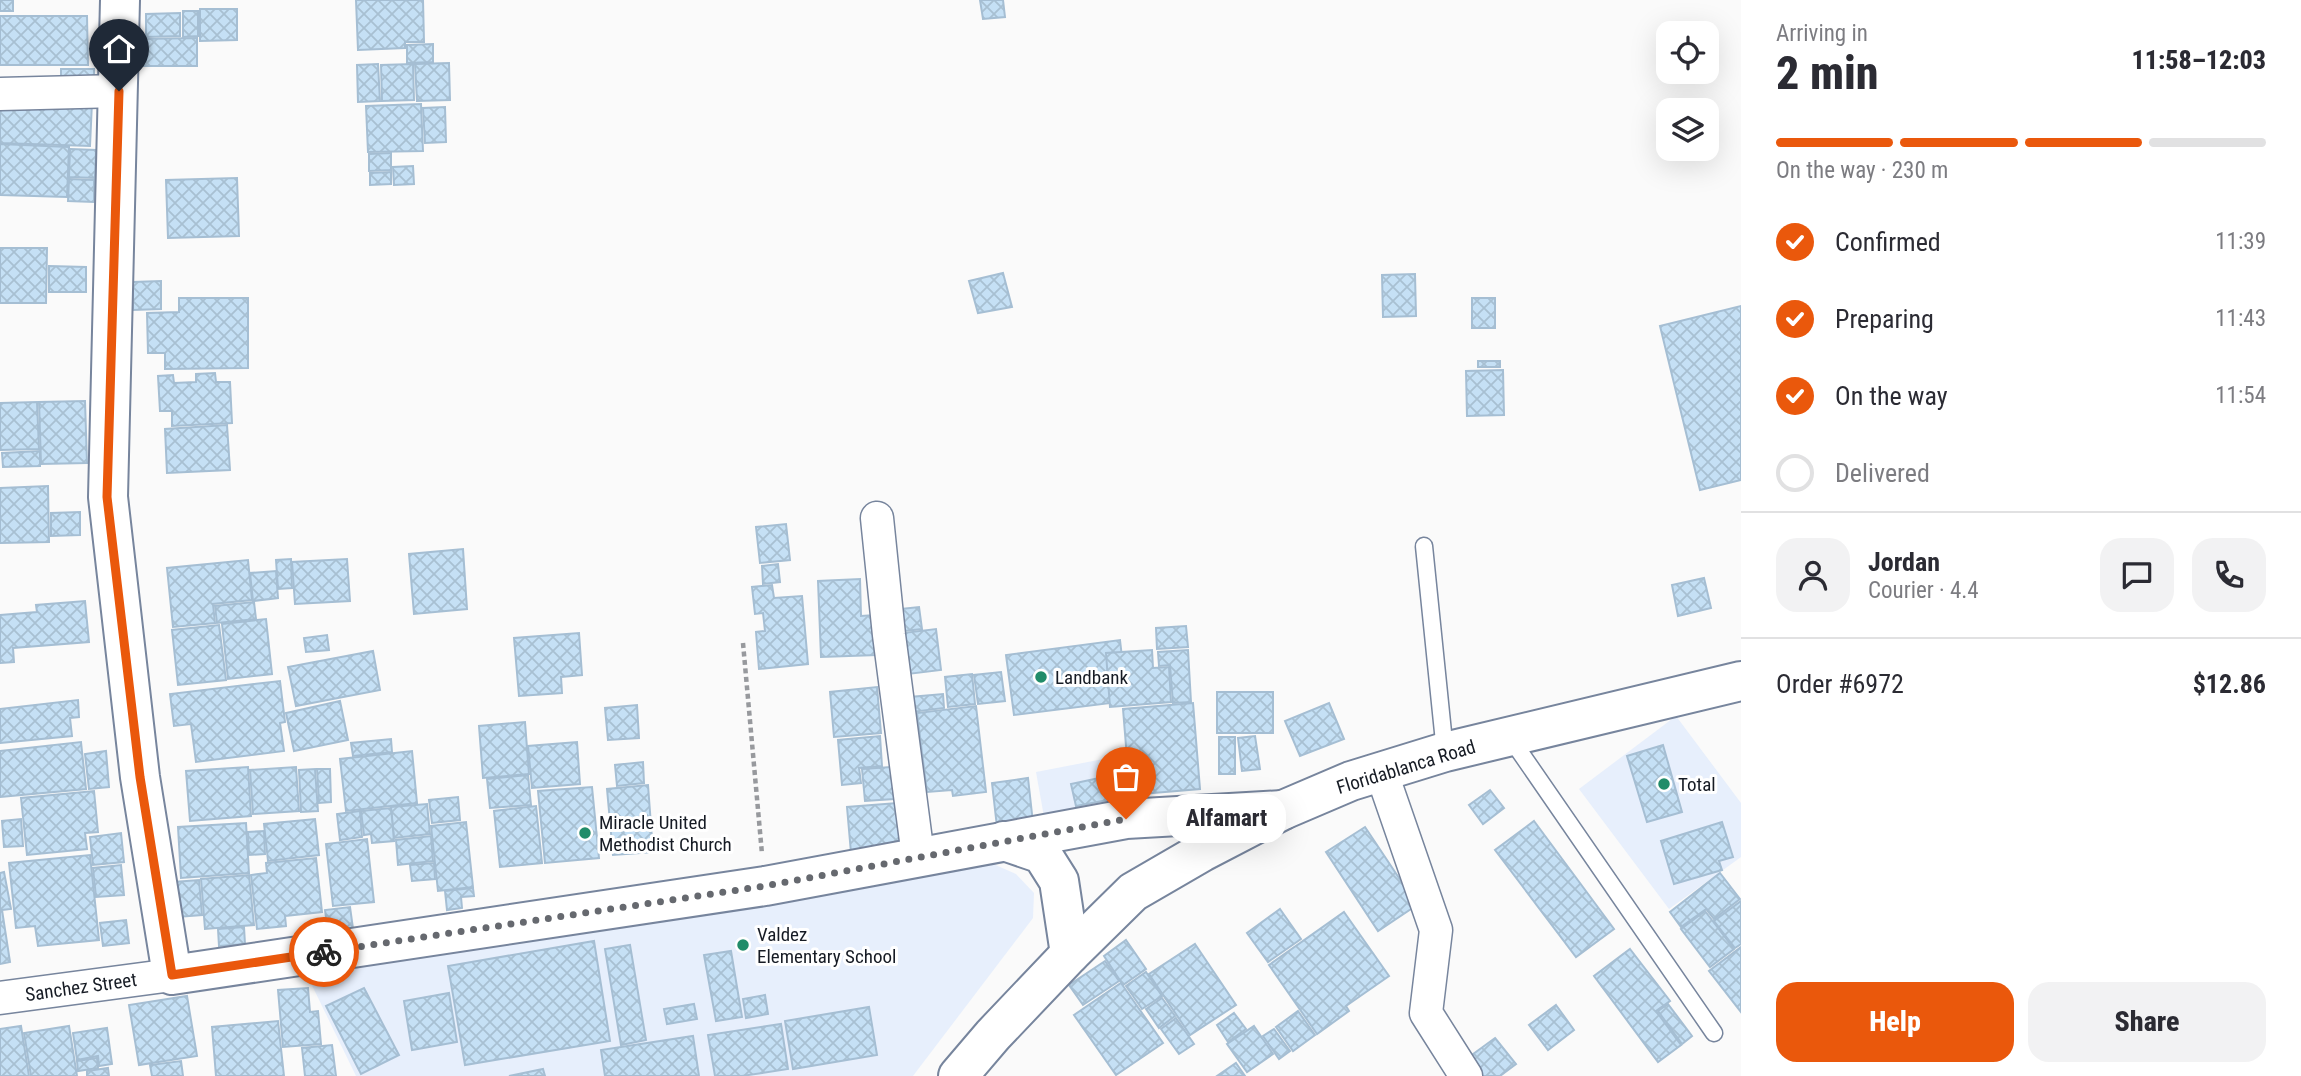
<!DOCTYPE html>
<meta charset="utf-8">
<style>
body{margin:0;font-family:"Roboto Condensed",sans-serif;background:#f2f2f3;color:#2b2b33;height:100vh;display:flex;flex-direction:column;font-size:26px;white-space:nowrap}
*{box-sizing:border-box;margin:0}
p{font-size:23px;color:#7c7c81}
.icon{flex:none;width:38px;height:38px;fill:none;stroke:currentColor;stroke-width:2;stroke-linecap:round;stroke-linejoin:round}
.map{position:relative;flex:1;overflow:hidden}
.side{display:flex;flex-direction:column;background:#fff;width:560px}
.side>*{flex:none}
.buttons{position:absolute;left:1656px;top:21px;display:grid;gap:14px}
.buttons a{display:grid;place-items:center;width:63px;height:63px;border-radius:14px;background:#fff;box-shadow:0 7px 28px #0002;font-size:35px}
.pin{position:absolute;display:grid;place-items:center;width:60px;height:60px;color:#fff;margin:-72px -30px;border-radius:50% 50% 50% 0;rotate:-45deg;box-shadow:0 0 7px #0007}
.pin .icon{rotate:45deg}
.courier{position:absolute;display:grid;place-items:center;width:70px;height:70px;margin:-35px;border:5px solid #ea580c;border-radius:50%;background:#fff;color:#222;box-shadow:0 2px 9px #0007}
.bubble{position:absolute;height:49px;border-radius:21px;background:#fff;box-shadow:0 7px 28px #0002;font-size:23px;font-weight:800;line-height:49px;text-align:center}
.overview em{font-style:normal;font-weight:800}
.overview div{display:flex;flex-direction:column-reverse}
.overview{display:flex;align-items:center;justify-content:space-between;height:119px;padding:0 35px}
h1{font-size:46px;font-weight:800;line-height:52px}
.bar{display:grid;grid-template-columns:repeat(4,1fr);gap:10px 7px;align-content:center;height:84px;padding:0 35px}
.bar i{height:9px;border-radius:5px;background:#e1e1e2}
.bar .active{background:#ea580c}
.bar p{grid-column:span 4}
.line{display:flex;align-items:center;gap:18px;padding:0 35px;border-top:2px solid #e1e1e2}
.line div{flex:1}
.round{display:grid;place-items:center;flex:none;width:74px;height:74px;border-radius:21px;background:#f2f2f3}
ol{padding:0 35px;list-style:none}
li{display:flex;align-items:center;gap:21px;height:77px}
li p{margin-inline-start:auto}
li .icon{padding:7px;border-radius:50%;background:#ea580c;color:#fff;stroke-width:4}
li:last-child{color:#7c7c81}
li i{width:38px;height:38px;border:4px solid #e1e1e2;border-radius:50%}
.primary-button{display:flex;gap:14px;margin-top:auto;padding:14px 35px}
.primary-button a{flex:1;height:80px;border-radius:21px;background:#ea580c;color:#fff;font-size:28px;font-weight:800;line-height:80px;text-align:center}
.primary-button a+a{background:#f2f2f3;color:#2b2b33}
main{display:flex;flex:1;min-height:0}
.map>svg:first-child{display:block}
</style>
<main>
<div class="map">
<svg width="1741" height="1076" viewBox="0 0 1741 1076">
<defs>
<pattern id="building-cross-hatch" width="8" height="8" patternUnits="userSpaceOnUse" patternTransform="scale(1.75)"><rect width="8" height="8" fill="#c5e0f5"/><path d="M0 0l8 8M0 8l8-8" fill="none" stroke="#a8c0d2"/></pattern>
</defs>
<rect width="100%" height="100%" fill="#fafafa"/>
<g fill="#e7effc">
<polygon points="1676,716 1741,803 1741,857 1669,909 1579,789"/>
<polygon points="1119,756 1129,812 1046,828 1036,772"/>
<polygon points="991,863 1016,874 1034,893 1033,918 913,1076 356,1076 305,971"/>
</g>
<g fill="url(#building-cross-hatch)" stroke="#a5bed3" stroke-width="2">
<rect x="0" y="0" width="13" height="11"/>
<polygon points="356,0 423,0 424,42 405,42 405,48 358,50"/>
<polygon points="980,0 1003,0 1005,17 983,19"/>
<polygon points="200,9 237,9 237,40 200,41"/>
<polygon points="183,11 198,11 198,36 183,37"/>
<polygon points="180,13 180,36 146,37 146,14"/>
<polygon points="0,16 87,16 88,65 0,65"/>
<polygon points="197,38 197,66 142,66 141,39"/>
<polygon points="433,44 433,62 407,63 407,45"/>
<polygon points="449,63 450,100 417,101 415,64"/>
<polygon points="378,64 380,101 358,102 357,65"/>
<polygon points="413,64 414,100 382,101 381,65"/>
<rect x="61" y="69" width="33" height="16"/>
<polygon points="0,99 92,102 90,146 0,143"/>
<polygon points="421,104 423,151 368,152 366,106"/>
<polygon points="445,107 446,142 425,143 423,108"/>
<polygon points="0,144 69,147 67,197 0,195"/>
<polygon points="70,149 96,150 95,178 69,177"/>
<polygon points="391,153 391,170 369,171 369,154"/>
<polygon points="413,166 414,184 394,185 393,167"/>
<polygon points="391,172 391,184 370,185 370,173"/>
<polygon points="237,178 239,236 168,238 166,180"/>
<polygon points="69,179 94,180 94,202 68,201"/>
<polygon points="0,248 47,248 46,303 0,303"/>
<polygon points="49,266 86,267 86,292 49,292"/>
<polygon points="1003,273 1012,307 978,313 969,281"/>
<polygon points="1415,274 1416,316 1383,317 1382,275"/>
<polygon points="161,281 161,309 133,310 133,282"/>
<polygon points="179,298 248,298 248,368 165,369 165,353 148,353 147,313 179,312"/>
<rect x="1472" y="298" width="23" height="30"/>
<polygon points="1741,306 1741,480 1700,490 1660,326"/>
<rect x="1478" y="361" width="22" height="6"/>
<polygon points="1503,370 1504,415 1467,416 1466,371"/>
<polygon points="215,373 216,382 230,382 232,423 172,426 172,411 160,411 158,376 173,375 174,383 196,382 196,374"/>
<polygon points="85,401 87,463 41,464 39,402"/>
<polygon points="37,402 39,449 0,450 0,403"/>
<polygon points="227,425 230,470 167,473 165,429"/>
<polygon points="40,451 40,466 3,467 2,453"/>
<polygon points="48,486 49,542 0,543 0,488"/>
<polygon points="80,512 80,535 51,536 51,513"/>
<polygon points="786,524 790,560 760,563 756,527"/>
<polygon points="463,549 467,609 414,614 409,554"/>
<polygon points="291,559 292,588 278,589 276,560"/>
<polygon points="347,559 350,601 295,604 292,562"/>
<polygon points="248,560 252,600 213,604 215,623 173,627 167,568"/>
<polygon points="778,564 780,582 763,584 762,566"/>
<polygon points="276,571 278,598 253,601 250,573"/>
<polygon points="1704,578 1711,608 1678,616 1672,585"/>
<polygon points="860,579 861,616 875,615 877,655 821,657 818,581"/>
<polygon points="772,585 774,598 802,596 808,664 759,669 756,632 765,631 763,613 755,614 752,587"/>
<polygon points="85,601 89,642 13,648 14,662 0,663 0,615 37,612 36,605"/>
<polygon points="254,602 256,619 217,623 215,606"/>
<polygon points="919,607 922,629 895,632 892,610"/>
<polygon points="266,619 272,674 228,679 222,624"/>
<polygon points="219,625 226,680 178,685 172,630"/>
<polygon points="1186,626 1188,647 1157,649 1156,628"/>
<polygon points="936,629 941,670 908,674 903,633"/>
<polygon points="579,633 582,675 561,677 562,693 519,696 514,638"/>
<polygon points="327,635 329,650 306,652 304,638"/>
<polygon points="1120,640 1127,701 1014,715 1006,655"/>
<polygon points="1152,650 1153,668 1169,667 1171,702 1110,707 1106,653"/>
<polygon points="1188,650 1191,702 1173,703 1170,665 1159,666 1158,652"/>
<polygon points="373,651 380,690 296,706 288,667"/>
<polygon points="1001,672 1005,701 978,704 974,675"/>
<polygon points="972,674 975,704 948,707 945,677"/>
<polygon points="280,681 285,722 280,723 284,751 196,762 191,724 174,726 170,694"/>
<polygon points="877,687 881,733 834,737 830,692"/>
<rect x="1217" y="692" width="56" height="41"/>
<polygon points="943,694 944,708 912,712 910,697"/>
<polygon points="78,700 79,717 70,718 72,736 0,743 0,709"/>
<polygon points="340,701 348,740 294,751 286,713"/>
<polygon points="1193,703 1200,789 1130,795 1123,709"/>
<polygon points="1329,703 1344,739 1300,756 1285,721"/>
<polygon points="637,705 639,738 608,740 605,708"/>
<polygon points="976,706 986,792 953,796 952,790 927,792 917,713"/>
<polygon points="525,722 529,774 483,778 479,726"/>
<polygon points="880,736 882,766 859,768 861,783 842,785 838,740"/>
<polygon points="1255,736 1260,769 1242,771 1238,738"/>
<rect x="1219" y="737" width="16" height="37"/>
<polygon points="391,739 392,752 353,756 351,743"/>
<polygon points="81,742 86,789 0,797 0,751"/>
<polygon points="577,742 580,784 532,788 528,746"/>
<polygon points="1663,745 1682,812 1647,822 1627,756"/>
<polygon points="106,751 109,787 89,789 85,754"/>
<polygon points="412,751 417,803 346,811 340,759"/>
<polygon points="643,762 644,783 617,786 615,765"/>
<polygon points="248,767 251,816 190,821 186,771"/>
<polygon points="296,767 299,811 253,814 250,770"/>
<polygon points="891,767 894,799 865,801 862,769"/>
<polygon points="315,769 318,811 301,812 299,770"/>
<polygon points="317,769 330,769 331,802 319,803"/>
<polygon points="528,775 531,805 490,808 487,779"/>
<polygon points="1104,777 1108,800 1076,806 1071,784"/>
<polygon points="1028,778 1033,823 997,827 992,783"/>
<polygon points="648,785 653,852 613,855 607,789"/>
<polygon points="592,787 599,858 545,863 538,791"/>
<polygon points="1490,790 1504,808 1483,824 1469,805"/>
<polygon points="94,791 98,832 85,833 87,849 27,855 21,798"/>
<polygon points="458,797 460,820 432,823 429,800"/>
<polygon points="897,803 901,848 851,853 847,807"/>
<polygon points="427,804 430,834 394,838 391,807"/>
<polygon points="536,806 542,863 500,867 494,811"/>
<polygon points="391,808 394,841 372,843 371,834 364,835 361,811"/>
<polygon points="360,811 362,837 340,840 337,814"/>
<polygon points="21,819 23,846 4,847 2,821"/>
<polygon points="315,819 319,855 268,861 264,824"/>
<polygon points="1534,821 1614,929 1576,957 1495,850"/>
<polygon points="466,822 473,887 438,891 431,826"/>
<polygon points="1722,822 1733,857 1719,861 1722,870 1674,884 1661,841"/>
<polygon points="246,823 249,873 181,878 178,827"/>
<polygon points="1365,827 1417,905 1378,931 1326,852"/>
<polygon points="264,831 265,854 249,855 248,832"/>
<polygon points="121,833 124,862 93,865 90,837"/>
<polygon points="431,836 433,861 398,865 396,840"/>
<polygon points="367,839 374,902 333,906 326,844"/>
<polygon points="90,855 99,940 38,946 35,926 16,928 9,863"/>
<polygon points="316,858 322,912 285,916 286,926 257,929 251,875 267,873 266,863"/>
<polygon points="434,863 435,879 412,881 410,865"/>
<polygon points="121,865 124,895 96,897 93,868"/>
<polygon points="4,872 11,909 2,910 10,962 0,964 0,873"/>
<polygon points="1720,873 1740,899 1714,919 1706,909 1681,927 1670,912"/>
<polygon points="249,875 254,925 205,929 201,879"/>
<polygon points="199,880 202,915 177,917 174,882"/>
<polygon points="473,888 474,896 461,897 462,908 447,910 445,891"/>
<polygon points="1741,901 1741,944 1735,948 1714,921"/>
<polygon points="350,907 354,936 329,939 325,910"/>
<polygon points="1280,909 1301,939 1268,962 1247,933"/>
<polygon points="1705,911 1734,949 1710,967 1681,929"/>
<polygon points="1344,912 1389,976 1346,1006 1349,1011 1317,1034 1269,965"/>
<polygon points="126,920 129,943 103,946 100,923"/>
<polygon points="244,927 245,944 219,946 218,929"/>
<polygon points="1126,940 1146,969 1123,985 1104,956"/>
<polygon points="594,941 610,1041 465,1065 448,966"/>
<polygon points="1195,944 1236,1005 1190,1035 1149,974"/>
<polygon points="630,945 646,1040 621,1045 605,949"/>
<polygon points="1741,947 1741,1012 1709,971"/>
<polygon points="1630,949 1670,1001 1656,1011 1681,1045 1658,1062 1594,976"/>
<polygon points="731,951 742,1017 716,1021 704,955"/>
<polygon points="1105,961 1119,981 1083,1005 1069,985"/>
<polygon points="1146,972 1162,996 1142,1009 1126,986"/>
<polygon points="1121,983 1163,1043 1116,1075 1074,1015"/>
<polygon points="308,988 310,1012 318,1011 321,1044 283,1047 278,990"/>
<polygon points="364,988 399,1055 361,1074 326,1006"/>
<polygon points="449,993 457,1042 412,1050 404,1001"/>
<polygon points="765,995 768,1014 746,1018 743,999"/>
<polygon points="187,996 197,1056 139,1065 129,1005"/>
<polygon points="1162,998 1175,1016 1159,1028 1146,1009"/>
<polygon points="694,1004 697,1019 667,1024 664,1009"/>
<polygon points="1668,1004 1692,1036 1682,1044 1658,1011"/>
<polygon points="1556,1005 1574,1030 1548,1050 1529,1025"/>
<polygon points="869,1007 877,1055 793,1069 785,1021"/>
<polygon points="1298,1011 1315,1035 1293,1051 1276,1027"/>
<polygon points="1234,1013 1246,1029 1228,1042 1217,1025"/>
<polygon points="1176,1018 1194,1044 1179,1054 1161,1029"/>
<polygon points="278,1021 284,1076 216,1076 212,1027"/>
<polygon points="781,1024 788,1069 742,1076 715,1076 708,1035"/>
<polygon points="21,1026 29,1076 0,1076 0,1029"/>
<polygon points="69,1026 77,1076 31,1076 24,1033"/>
<polygon points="1254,1026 1273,1054 1247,1072 1227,1044"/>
<polygon points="107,1028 112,1064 99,1066 98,1056 77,1060 73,1033"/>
<polygon points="1274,1029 1290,1051 1279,1059 1263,1036"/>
<polygon points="693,1036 699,1076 605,1076 601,1050"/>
<polygon points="1495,1038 1516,1064 1500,1076 1477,1076 1465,1060"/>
<polygon points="332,1045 336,1076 305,1076 302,1048"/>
<polygon points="97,1058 98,1068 78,1071 77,1061"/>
<polygon points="181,1061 183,1076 152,1076 150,1065"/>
<polygon points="1236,1063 1245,1076 1217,1076"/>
<polygon points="108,1068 109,1076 87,1076 87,1071"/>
<polygon points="543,1069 545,1076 509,1076"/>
</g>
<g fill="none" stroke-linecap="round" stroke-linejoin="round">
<defs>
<g id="service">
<polyline points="1424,546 1445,752"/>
<polyline points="1509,736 1714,1033"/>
</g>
<g id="minor">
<polyline points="0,94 119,91"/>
<polyline points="877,518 889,635 918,856"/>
<polyline points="1381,771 1436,930 1426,1013 1466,1076"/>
<polyline points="0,998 172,975"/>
</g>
<g id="tertiary">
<polyline points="120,0 108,497 140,777 172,975 765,886 1126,819 1283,810"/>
<polyline points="1004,841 1042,854 1059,881 1070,954"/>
</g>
<polyline id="primary" points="958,1076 993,1035 1070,954 1133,892 1202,852 1283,810 1351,781 1445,752 1741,681"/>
</defs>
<use href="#service" stroke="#77859d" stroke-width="19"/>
<use href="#minor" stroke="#77859d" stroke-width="35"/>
<use href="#tertiary" stroke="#77859d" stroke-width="42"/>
<use href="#primary" stroke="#77859d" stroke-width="42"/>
<polyline stroke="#97999d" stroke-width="4.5" stroke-dasharray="5 3.5" stroke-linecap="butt" points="743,643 762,854"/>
<use href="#service" stroke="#fff" stroke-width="16"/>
<use href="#minor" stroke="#fff" stroke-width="32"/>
<use href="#tertiary" stroke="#fff" stroke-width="38"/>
<use href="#primary" stroke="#fff" stroke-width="38"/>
</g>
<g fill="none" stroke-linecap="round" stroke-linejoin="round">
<polyline stroke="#66696f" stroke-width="7" stroke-dasharray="0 12.6" points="324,952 765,886 1126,819"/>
<polyline stroke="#ea580c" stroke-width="9" points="119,91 107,497 140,777 172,975 324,952"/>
</g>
<g fill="#218c69" stroke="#fff" stroke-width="2.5">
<circle cx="1041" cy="677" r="7"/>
<circle cx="1664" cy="784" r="7"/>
<circle cx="585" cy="833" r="7"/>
<circle cx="743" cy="945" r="7"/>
</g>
<g text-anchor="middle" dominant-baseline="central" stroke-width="6" stroke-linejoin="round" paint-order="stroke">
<g font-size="19" fill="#161b24" stroke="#fff" text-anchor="start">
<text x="1055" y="677">Landbank</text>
<text x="1678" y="784">Total</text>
<text x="599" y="822">Miracle United<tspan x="599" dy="22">Methodist Church</tspan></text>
<text x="757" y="934">Valdez<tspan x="757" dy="22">Elementary School</tspan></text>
</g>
<g font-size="19" fill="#161b24" stroke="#fff">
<text transform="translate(1406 767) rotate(-17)">Floridablanca Road</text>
<text transform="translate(81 987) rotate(-8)">Sanchez Street</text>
</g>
</g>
</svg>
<div class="buttons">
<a><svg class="icon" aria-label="locate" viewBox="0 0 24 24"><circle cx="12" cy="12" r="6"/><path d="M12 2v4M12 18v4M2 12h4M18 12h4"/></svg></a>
<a><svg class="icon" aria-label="layers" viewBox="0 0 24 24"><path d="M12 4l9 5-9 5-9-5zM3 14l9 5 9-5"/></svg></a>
</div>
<div class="pin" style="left:1126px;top:819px;background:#ea580c"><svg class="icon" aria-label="bag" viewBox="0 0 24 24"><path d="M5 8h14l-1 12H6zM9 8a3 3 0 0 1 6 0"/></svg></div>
<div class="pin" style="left:119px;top:91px;background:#1f2937"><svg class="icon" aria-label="home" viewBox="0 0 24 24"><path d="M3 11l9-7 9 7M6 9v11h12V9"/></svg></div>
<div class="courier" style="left:324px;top:952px"><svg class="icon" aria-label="bike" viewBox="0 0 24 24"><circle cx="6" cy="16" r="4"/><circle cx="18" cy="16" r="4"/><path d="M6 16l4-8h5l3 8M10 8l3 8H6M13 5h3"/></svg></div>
<div class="bubble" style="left:1167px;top:794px;width:119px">Alfamart</div>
</div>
<section class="side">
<div class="overview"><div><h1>2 min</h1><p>Arriving in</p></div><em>11:58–12:03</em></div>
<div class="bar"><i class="active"></i><i class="active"></i><i class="active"></i><i></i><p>On the way · 230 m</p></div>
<ol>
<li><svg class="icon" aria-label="check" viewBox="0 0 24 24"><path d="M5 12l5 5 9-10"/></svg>Confirmed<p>11:39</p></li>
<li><svg class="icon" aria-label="check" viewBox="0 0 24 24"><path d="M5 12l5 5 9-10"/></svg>Preparing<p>11:43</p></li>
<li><svg class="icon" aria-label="check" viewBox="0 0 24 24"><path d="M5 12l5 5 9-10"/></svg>On the way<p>11:54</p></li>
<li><i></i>Delivered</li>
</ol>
<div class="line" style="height:126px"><a class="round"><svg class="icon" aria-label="person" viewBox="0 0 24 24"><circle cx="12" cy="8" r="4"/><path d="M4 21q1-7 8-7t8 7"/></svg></a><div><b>Jordan</b><p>Courier · 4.4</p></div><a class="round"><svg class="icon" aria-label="chat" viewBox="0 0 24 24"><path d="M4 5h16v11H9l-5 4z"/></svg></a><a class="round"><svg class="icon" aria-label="phone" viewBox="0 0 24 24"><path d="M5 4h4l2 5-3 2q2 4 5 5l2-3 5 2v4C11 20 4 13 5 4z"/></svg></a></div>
<div class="line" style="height:91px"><div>Order #6972</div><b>$12.86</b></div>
<div class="primary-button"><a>Help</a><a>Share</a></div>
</section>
</main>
